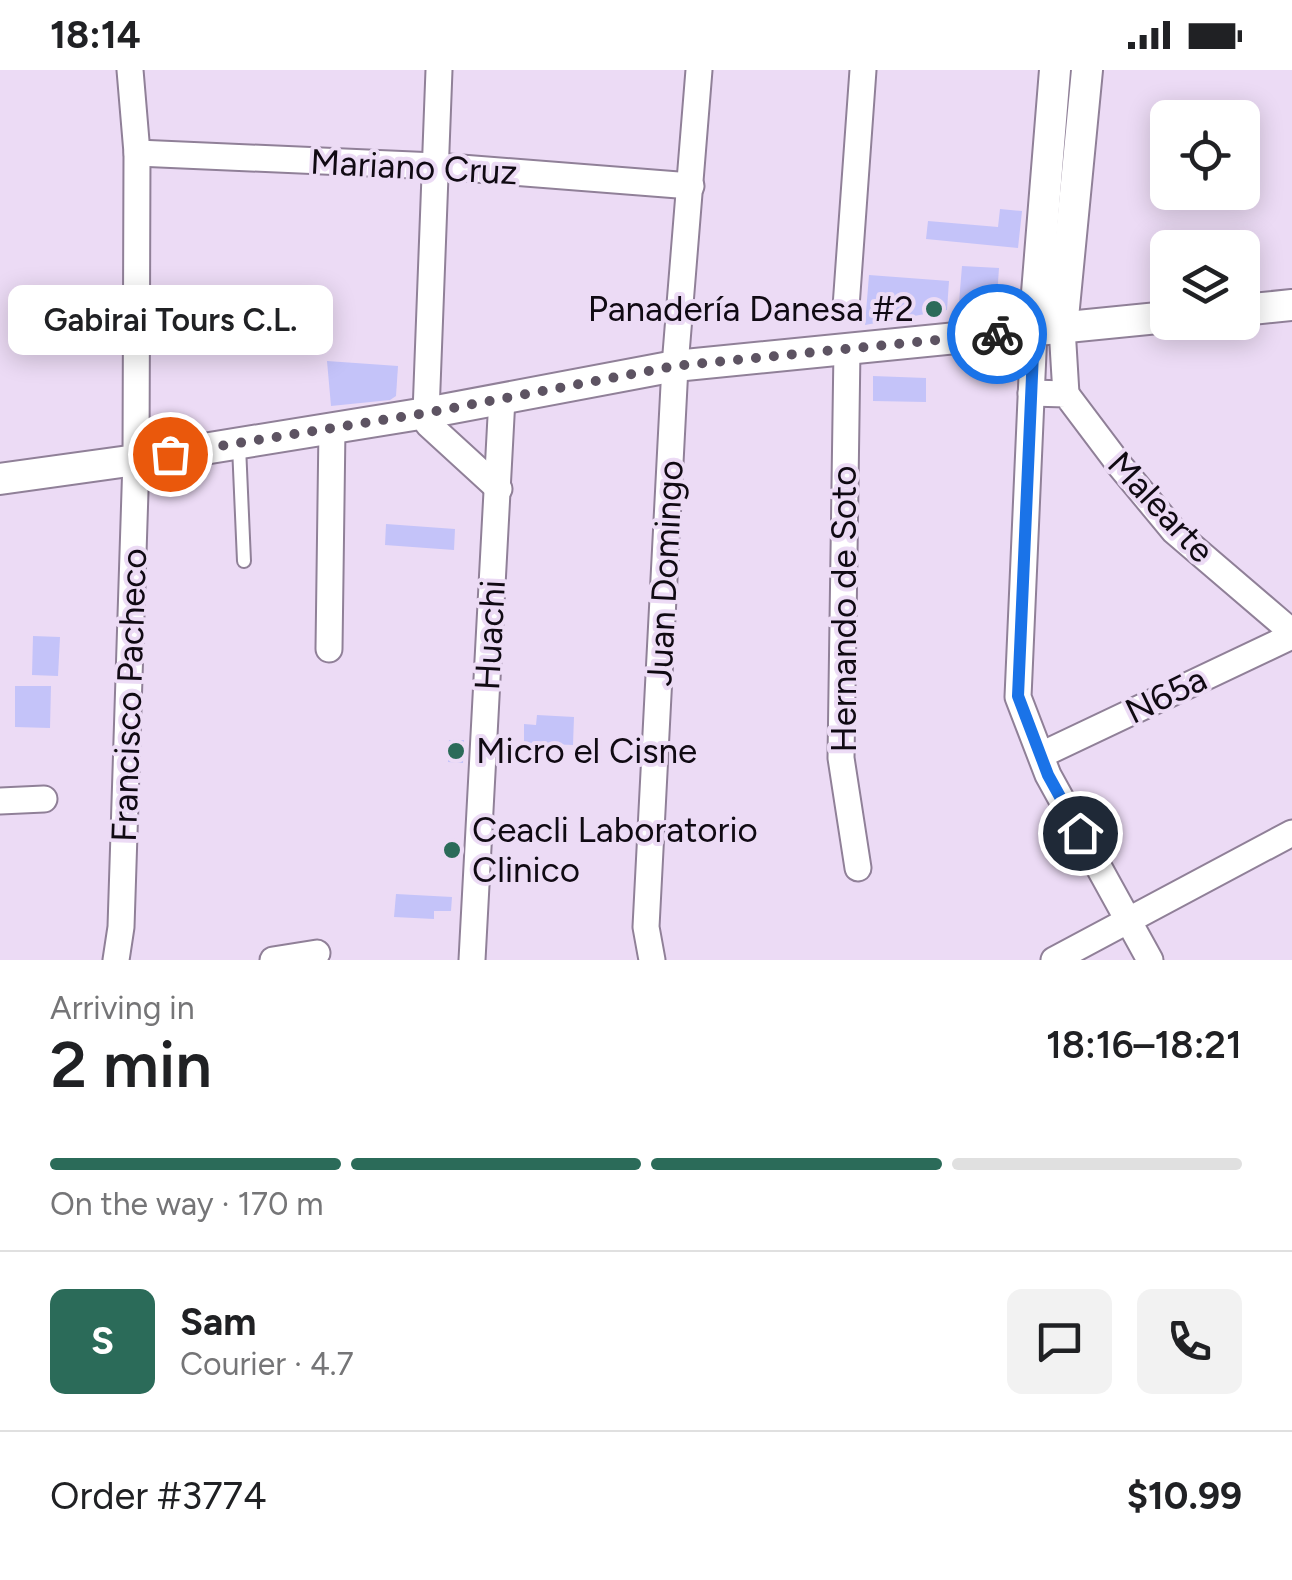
<!DOCTYPE html>
<meta charset="utf-8">
<style>
body{margin:0;font-family:Figtree,sans-serif;background:#f2f2f2;color:#202124;height:100vh;display:flex;flex-direction:column;font-size:38px;white-space:nowrap}
*{box-sizing:border-box;margin:0}
p{font-size:32px;color:#757577}
.icon{flex:none;width:55px;height:55px;fill:none;stroke:currentColor;stroke-width:2;stroke-linecap:round;stroke-linejoin:round}
.map{position:relative;height:890px;overflow:hidden}
.sheet{display:flex;flex-direction:column;background:#fff;flex:1}
.sheet>*{flex:none}
.tools{position:absolute;left:1150px;top:30px;display:grid;gap:20px}
.tools a{display:grid;place-items:center;width:110px;height:110px;border-radius:15px;background:#fff;box-shadow:0 5px 25px #0003;font-size:50px}
.pin{position:absolute;display:grid;place-items:center;width:85px;height:85px;color:#fff;margin:-42px;border:5px solid #fff;border-radius:50%;box-shadow:0 2px 10px #0007}
.courier{position:absolute;display:grid;place-items:center;width:100px;height:100px;margin:-50px;border:8px solid #1a73e8;border-radius:50%;background:#fff;color:#222;box-shadow:0 2px 12px #0007}
.bubble{position:absolute;height:70px;border-radius:15px;background:#fff;box-shadow:0 5px 25px #0003;font-size:32px;font-weight:600;line-height:70px;text-align:center}
.overview em{font-style:normal;font-weight:600}
.overview div{display:flex;flex-direction:column-reverse}
.overview{display:flex;align-items:center;justify-content:space-between;height:170px;padding:0 50px}
h1{font-size:65px;font-weight:600;line-height:75px}
.bar{display:grid;grid-template-columns:repeat(4,1fr);gap:15px 10px;align-content:center;height:120px;padding:0 50px}
.bar i{height:12px;border-radius:8px;background:#e0e0e0}
.bar .current{background:#2b6b59}
.bar p{grid-column:span 4}
.line{display:flex;align-items:center;gap:25px;padding:0 50px;border-top:2px solid #e0e0e0}
.line div{flex:1}
.round{display:grid;place-items:center;flex:none;width:105px;height:105px;border-radius:15px;background:#f2f2f2}
.status{display:flex;justify-content:space-between;align-items:center;height:70px;padding:0 50px;background:#fff;direction:ltr}
.status svg{height:28px;fill:currentColor}
.map>svg:first-child{display:block}
</style>
<div class="status"><b>18:14</b><svg viewBox="0 0 49 12"><path d="M0 12V9h3v3zM5 12V6h3v6zM10 12V3h3v9zM15 12V0h3v12zM26 1h20v11H26zM47 4h2v5h-2z"/></svg></div>
<div class="map">
<svg width="1292" height="890" viewBox="0 0 1292 890">
<rect width="100%" height="100%" fill="#ecdbf5"/>
<g fill="#c4c3f9">
<polygon points="1000,139 1022,141 1018,178 926,169 928,151 998,157"/>
<polygon points="962,196 999,198 997,227 974,226 973,242 958,245"/>
<polygon points="869,205 949,211 947,240 865,255"/>
<polygon points="974,280 999,280 1007,286 1007,297 974,298"/>
<polygon points="327,291 398,296 396,326 390,330 331,336"/>
<polygon points="873,306 926,308 926,332 873,331"/>
<polygon points="386,454 455,459 454,480 385,475"/>
<polygon points="33,566 60,567 58,606 32,605"/>
<polygon points="15,616 51,616 50,658 15,657"/>
<polygon points="537,645 574,647 573,675 524,673 524,654 536,655"/>
<polygon points="449,670 464,670 463,693 448,692"/>
<polygon points="443,772 462,774 461,788 441,786"/>
<polygon points="396,824 452,827 451,841 434,841 434,849 394,847"/>
</g>
<g fill="none" stroke-linecap="round" stroke-linejoin="round">
<defs>
<polyline id="service" points="239,376 244,491"/>
<g id="minor">
<polyline points="439,0 426,343 428,354 499,419"/>
<polyline points="137,83 436,96 691,116"/>
<polyline points="846,237 863,0"/>
<polyline points="1062,258 1066,324"/>
<polyline points="1034,260 1018,627 1048,705 1150,890"/>
<polyline points="847,279 841,688 858,798"/>
<polyline points="1031,323 1066,324 1121,397 1174,461 1292,562"/>
<polyline points="329,579 332,358"/>
<polyline points="1041,685 1292,566"/>
<polyline points="0,731 44,729"/>
<polyline points="116,890 121,857 136,390 137,83 130,0"/>
<polyline points="273,890 317,883"/>
<polyline points="472,890 502,328"/>
<polyline points="652,890 646,857 675,296 699,0"/>
<polyline points="1054,890 1292,763"/>
</g>
<g id="tertiary">
<polyline points="1242,240 1292,235"/>
<polyline points="1062,258 1087,0"/>
<polyline points="1034,260 1055,0"/>
<polyline points="0,409 136,390 426,343 675,296 1168,247"/>
</g>
</defs>
<use href="#service" stroke="#908098" stroke-width="16"/>
<use href="#minor" stroke="#908098" stroke-width="29"/>
<use href="#tertiary" stroke="#908098" stroke-width="34"/>
<use href="#service" stroke="#fff" stroke-width="12"/>
<use href="#minor" stroke="#fff" stroke-width="25"/>
<use href="#tertiary" stroke="#fff" stroke-width="30"/>
</g>
<g fill="none" stroke-linecap="round" stroke-linejoin="round">
<polyline stroke="#5d5362" stroke-width="10" stroke-dasharray="0 18" points="170,384 426,343 675,296 997,264"/>
<polyline stroke="#1a73e8" stroke-width="12" points="997,264 1034,260 1018,626 1048,705 1080,763"/>
</g>
<g fill="#2b6b59" stroke="#ecdbf5" stroke-width="4">
<circle cx="934" cy="239" r="10"/>
<circle cx="456" cy="681" r="10"/>
<circle cx="452" cy="780" r="10"/>
</g>
<g text-anchor="middle" dominant-baseline="central" stroke-width="8" stroke-linejoin="round" paint-order="stroke">
<g font-size="35" fill="#100a13" stroke="#ecdbf5">
<text transform="translate(414 97) rotate(3)">Mariano Cruz</text>
<text transform="translate(1161 437) rotate(47)">Malearte</text>
<text transform="translate(665 503) rotate(-87)">Juan Domingo</text>
<text transform="translate(844 539) rotate(-90)">Hernando de Soto</text>
<text transform="translate(490 565) rotate(-87)">Huachi</text>
<text transform="translate(129 625) rotate(-88)">Francisco Pacheco</text>
<text transform="translate(1166 625) rotate(-26)">N65a</text>
</g>
<g font-size="35" fill="#100a13" stroke="#ecdbf5" text-anchor="start">
<text x="914" y="239" text-anchor="end">Panadería Danesa #2</text>
<text x="476" y="681">Micro el Cisne</text>
<text x="472" y="760">Ceacli Laboratorio<tspan x="472" dy="40">Clinico</tspan></text>
</g>
</g>
</svg>
<div class="tools">
<a><svg class="icon" aria-label="locate" viewBox="0 0 24 24"><circle cx="12" cy="12" r="6"/><path d="M12 2v4M12 18v4M2 12h4M18 12h4"/></svg></a>
<a><svg class="icon" aria-label="layers" viewBox="0 0 24 24"><path d="M12 4l9 5-9 5-9-5zM3 14l9 5 9-5"/></svg></a>
</div>
<div class="pin" style="left:170px;top:384px;background:#ea580c"><svg class="icon" aria-label="bag" viewBox="0 0 24 24"><path d="M5 8h14l-1 12H6zM9 8a3 3 0 0 1 6 0"/></svg></div>
<div class="pin" style="left:1080px;top:763px;background:#1f2937"><svg class="icon" aria-label="home" viewBox="0 0 24 24"><path d="M3 11l9-7 9 7M6 9v11h12V9"/></svg></div>
<div class="courier" style="left:997px;top:264px"><svg class="icon" aria-label="bike" viewBox="0 0 24 24"><circle cx="6" cy="16" r="4"/><circle cx="18" cy="16" r="4"/><path d="M6 16l4-8h5l3 8M10 8l3 8H6M13 5h3"/></svg></div>
<div class="bubble" style="left:8px;top:215px;width:325px">Gabirai Tours C.L.</div>
</div>
<section class="sheet">
<div class="overview"><div><h1>2 min</h1><p>Arriving in</p></div><em>18:16–18:21</em></div>
<div class="bar"><i class="current"></i><i class="current"></i><i class="current"></i><i></i><p>On the way · 170 m</p></div>
<div class="line" style="height:180px"><b class="round" style="background:#2b6b59;color:#fff">S</b><div><b>Sam</b><p>Courier · 4.7</p></div><a class="round"><svg class="icon" aria-label="chat" viewBox="0 0 24 24"><path d="M4 5h16v11H9l-5 4z"/></svg></a><a class="round"><svg class="icon" aria-label="phone" viewBox="0 0 24 24"><path d="M5 4h4l2 5-3 2q2 4 5 5l2-3 5 2v4C11 20 4 13 5 4z"/></svg></a></div>
<div class="line" style="height:130px"><div>Order #3774</div><b>$10.99</b></div>
</section>
